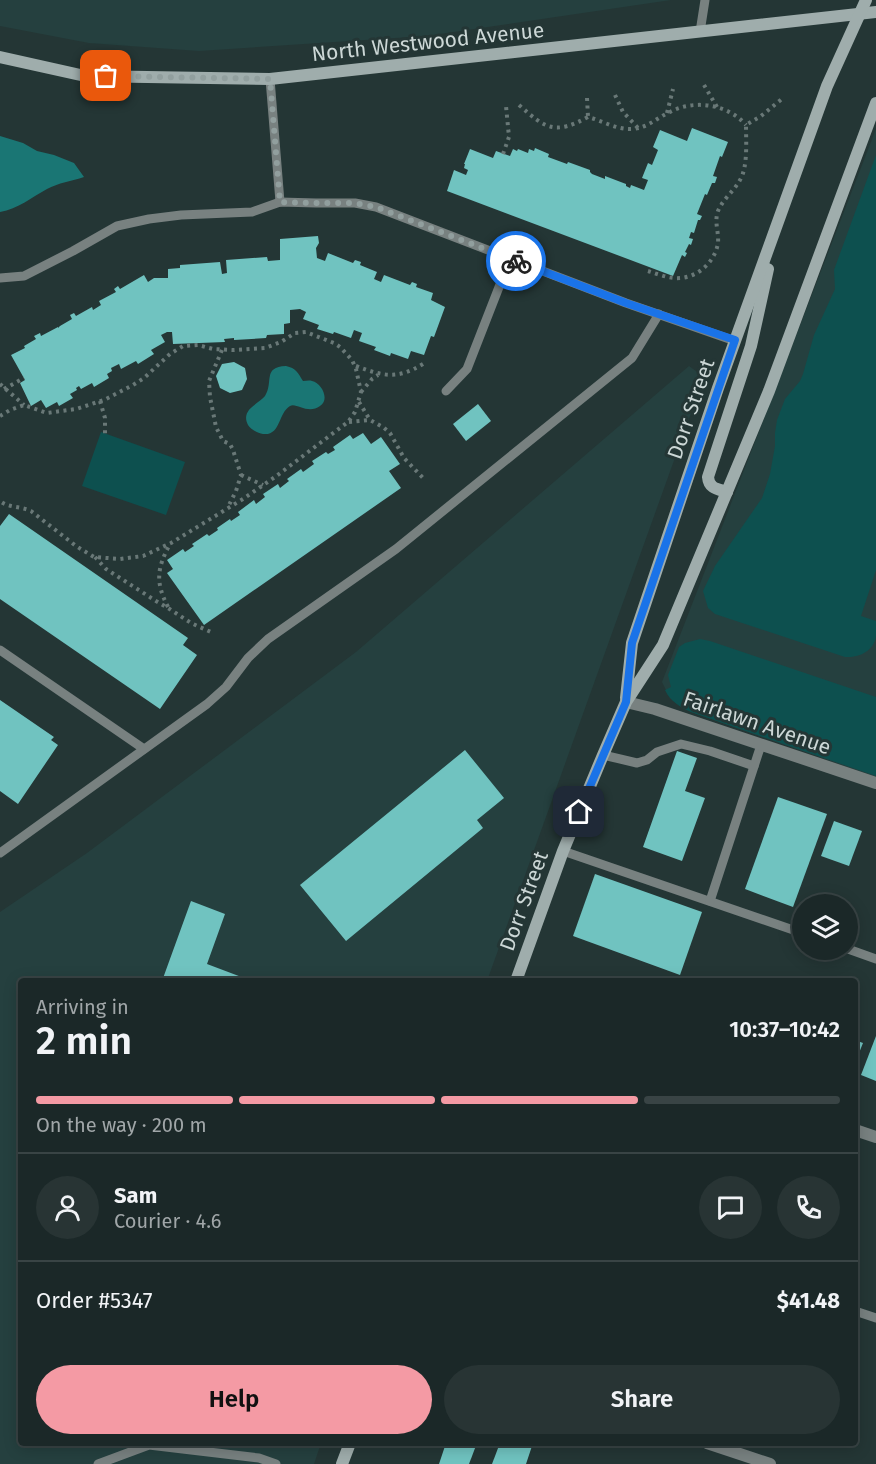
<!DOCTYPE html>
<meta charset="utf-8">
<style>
body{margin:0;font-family:"Fira Sans",sans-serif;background:#283434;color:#f1f3f6;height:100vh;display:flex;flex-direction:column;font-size:22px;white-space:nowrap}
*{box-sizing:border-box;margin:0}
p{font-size:20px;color:#a0a6a8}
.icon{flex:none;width:33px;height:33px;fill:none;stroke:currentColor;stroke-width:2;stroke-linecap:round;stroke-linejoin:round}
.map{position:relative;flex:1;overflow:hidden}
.sheet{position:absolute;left:18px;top:978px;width:840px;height:468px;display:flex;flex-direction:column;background:#1b2828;border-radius:6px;box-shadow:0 3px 15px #0003,0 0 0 2px #394445}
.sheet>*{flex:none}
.buttons{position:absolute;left:792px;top:894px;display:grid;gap:12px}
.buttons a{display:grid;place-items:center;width:66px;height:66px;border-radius:50%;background:#1b2828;box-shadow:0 3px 15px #0003,0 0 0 2px #394445;font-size:30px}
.pin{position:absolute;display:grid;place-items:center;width:51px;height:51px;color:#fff;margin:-26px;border-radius:12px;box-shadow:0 3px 9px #0006}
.courier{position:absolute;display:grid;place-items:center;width:60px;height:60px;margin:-30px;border:4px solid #1a73e8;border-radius:50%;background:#fff;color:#222;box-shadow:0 2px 8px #0007}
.summary em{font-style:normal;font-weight:600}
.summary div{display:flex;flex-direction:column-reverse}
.summary{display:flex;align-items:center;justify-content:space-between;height:102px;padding:0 18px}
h1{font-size:39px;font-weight:600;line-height:45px}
.bar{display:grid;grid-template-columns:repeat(4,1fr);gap:9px 6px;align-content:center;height:72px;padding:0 18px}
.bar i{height:8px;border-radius:4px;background:#394445}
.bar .current{background:#f49aa4}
.bar p{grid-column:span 4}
.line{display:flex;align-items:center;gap:15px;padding:0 18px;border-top:2px solid #394445}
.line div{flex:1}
.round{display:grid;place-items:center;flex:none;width:63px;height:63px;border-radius:32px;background:#283434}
.action{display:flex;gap:12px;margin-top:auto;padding:12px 18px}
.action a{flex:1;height:69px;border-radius:36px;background:#f49aa4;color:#111;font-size:24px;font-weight:600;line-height:69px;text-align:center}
.action a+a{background:#283434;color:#f1f3f6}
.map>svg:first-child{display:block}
</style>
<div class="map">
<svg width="876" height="1464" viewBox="0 0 876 1464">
<rect width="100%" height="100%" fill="#243635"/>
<g fill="#25403f">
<polygon points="0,0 671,0 426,36 199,51 89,43 0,26"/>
<polygon points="876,129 876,777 691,712 682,708 670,698 662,682"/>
<polygon points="689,366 704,377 487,981 21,981 21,1443 321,1443 314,1464 0,1464 0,912 87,853 356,652"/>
</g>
<g fill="#0d504f">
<path d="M 876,155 L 876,570 L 861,616 L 876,621 C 876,626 876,632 876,636 C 874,651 859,658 845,657 L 715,614 L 708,608 L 703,591 L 715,566 L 762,498 L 770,474 L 775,446 L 775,433 L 777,420 L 785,399 L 800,381 L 803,374 L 814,335 L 835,289 L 834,270 Z"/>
<polygon points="101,432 185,462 166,515 82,486"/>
<path d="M 700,639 L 710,641 L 876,697 L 876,776 L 691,712 C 680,707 670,701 665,690 L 671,687 L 668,675 L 679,647 L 685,643 Z"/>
</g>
<g fill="#1a7674">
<path d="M 0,136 L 23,143 L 37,151 L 54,155 L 74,163 L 84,177 C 72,181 58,183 47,189 C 32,197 18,209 0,212 Z"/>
<path d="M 286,366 C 296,368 298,373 303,381 C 306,381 309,380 312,381 C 322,383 330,400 320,406 C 308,415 296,402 290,406 C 278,413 281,436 263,434 C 258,433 251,430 248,425 C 240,409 259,404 265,396 C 274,382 262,367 286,366 Z"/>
</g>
<g fill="#70c3c0">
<polygon points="692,128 728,142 722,157 720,156 713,176 717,177 715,183 712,183 707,195 705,194 697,214 702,216 700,220 698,220 694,233 691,232 689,238 693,239 691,245 689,244 685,252 687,253 685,257 682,255 673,276 447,191 454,170 466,175 468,170 464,168 465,164 464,164 470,149 493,158 496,151 510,156 513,149 517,151 518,149 528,153 529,149 534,151 535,148 549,154 548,157 567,164 568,162 590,170 590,172 592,174 605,179 605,176 626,184 626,186 630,188 631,185 644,190 648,180 642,178 648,163 652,165 658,150 653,147 660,130 687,141"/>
<polygon points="318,236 319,243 316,248 317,258 325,261 328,253 353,263 355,260 361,262 360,265 377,272 374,279 381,282 384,275 410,285 412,282 417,284 416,287 433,293 431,300 445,307 434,337 431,336 424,355 411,351 408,359 391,353 390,356 374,350 376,347 359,341 362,333 354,330 351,338 334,332 333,334 317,329 319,325 303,319 306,312 300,309 290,310 290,323 284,324 284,334 267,335 266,338 234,340 234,338 224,339 225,342 173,344 172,332 167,332 161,335 165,342 151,350 154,354 138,364 136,361 121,369 119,364 111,368 112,371 107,374 109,378 94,387 92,383 81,389 79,386 76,388 77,390 70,394 73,398 59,406 57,402 46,408 41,400 31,406 20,383 25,380 11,355 25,348 24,346 36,339 34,336 40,333 41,336 58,327 58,328 60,326 72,319 70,315 74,313 76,316 92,307 93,310 101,305 99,301 116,292 114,289 118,286 120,289 144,275 148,282 154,278 168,278 168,269 180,268 180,265 220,262 222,274 227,273 226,260 267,257 268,261 280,260 280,239"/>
<polygon points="234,362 245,368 247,379 242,390 230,393 220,388 216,376 222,364"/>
<polygon points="478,404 491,421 466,441 453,424"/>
<polygon points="363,433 371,444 381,437 400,464 389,471 401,488 204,625 167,573 173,569 167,560 183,549 185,552 194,546 192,544 207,534 209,536 218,530 217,528 230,519 231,521 240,515 238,512 254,500 256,504 265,497 263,494 278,484 280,488 289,481 287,479 301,469 303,472 314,464 312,461 326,452 328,454 335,450 333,447 350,435 353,439"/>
<polygon points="9,514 188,638 183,645 197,655 160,709 0,599 0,526"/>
<polygon points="0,700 54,737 51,740 58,745 18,804 0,791"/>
<polygon points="465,750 504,798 477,820 483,828 346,941 300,885"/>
<polygon points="677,751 697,758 685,791 705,798 682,861 643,847"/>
<polygon points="778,797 827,814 793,907 745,889"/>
<polygon points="834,821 862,831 849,866 821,856"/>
<polygon points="595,874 702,912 680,975 573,936"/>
<polygon points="191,901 225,914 207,964 252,981 162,981"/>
<polygon points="876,1036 876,1081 861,1075"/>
<polygon points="855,1040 863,1043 855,1063"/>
<polygon points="446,1443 477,1443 469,1464 439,1464"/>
<polygon points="500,1443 533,1443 526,1464 492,1464"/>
</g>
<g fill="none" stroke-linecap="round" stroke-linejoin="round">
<g stroke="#697877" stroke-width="4" stroke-dasharray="3 4.5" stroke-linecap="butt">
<polyline points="704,85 717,107"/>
<polyline points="615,95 623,112 638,128"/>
<polyline points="587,98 588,117"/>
<path d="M 519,105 C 546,129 555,135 588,117 C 603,121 617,130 632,129 C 648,128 656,118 670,112 C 694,99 728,104 746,125"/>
<polyline points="667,113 673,89"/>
<polyline points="503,154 509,137 506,106"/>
<path d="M 648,271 C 658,274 669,279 680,278 C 698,277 715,262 718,243 C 719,232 714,222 718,211 C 723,199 734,191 740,180 C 748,167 746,141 746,125 L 761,116 L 783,98"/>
<polyline points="222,350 209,381 210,397 216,427 223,441 230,444 233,450 241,475 236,491 228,507"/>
<path d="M 356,366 C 383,376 397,380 423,364"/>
<polyline points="0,384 24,405"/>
<polyline points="4,389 24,378"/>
<polyline points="361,392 372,379 378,375"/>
<polyline points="100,401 105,418 105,434"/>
<polyline points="359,402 370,420"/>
<path d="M 0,416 L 10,410 L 24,405 L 47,413 L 76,409 L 104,400 L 133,385 L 144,378 L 170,354 L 183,346 L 198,345 L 213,349 L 234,350 L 265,348 L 281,342 L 295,333 L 306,332 L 334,343 L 340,347 L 352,360 L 356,369 L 361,392 L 355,412 L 348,422 L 275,477 L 243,499 L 171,543 L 143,556 L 120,559 L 94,557 L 76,546 L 31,511 C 20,506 9,508 0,501"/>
<polyline points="349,422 370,420 383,427 390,433 404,458 424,479"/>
<polyline points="241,475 263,485"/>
<polyline points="95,557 106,569 156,601 168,608 191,623 213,633"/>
<path d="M 168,607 C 155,582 157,568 170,544"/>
</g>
<g stroke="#788180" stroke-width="9">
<polyline points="700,32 705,0"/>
<polyline points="270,79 280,202"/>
<polyline points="0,278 24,276 73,251 117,226 149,219 181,215 252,212 280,202 316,203 355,203 376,207 626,303 735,341"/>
<polyline points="446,391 467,369 510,259"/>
<polyline points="0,650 144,749"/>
<polyline points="603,755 637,763 647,760 657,752 681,744 710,751 754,766"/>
<polyline points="563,851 802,933"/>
<polyline points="0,853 207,704 226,687 248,658 268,639 396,549 632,358 659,314"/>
<polyline points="710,901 761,745"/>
<polyline points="848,949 876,959"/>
<polyline points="855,1311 876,1318"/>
<polyline points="98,1464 149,1445 259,1458 276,1464"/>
</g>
<g stroke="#788180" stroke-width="12">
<polyline points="626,702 655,709 876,783"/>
<polyline points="855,1130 876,1137"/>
<polyline points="707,1443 770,1464"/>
</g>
<g stroke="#9fadac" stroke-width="12">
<polyline points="0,57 85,76 270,79 876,12"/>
<path d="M 727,492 C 718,489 709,489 708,477 L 751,346 L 768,269"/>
<polyline points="626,698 632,643 718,388 827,86 866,0"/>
<polyline points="516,981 563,851 603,755 626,702 663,645 769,391 876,103"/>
<polyline points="342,1464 350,1443"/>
</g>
</g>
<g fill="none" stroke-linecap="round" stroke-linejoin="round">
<polyline stroke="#919f9e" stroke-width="6" stroke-dasharray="0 10.8" points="106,76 270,79 280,202 312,203 355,203 376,207 516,261"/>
<polyline stroke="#1a73e8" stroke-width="8" points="516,261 626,303 735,340 632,643 626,702 579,812"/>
</g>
<g text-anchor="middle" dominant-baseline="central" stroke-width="6" stroke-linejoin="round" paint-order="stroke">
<g font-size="21" fill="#ccd7d6" stroke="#243635">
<text transform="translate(428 42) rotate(-6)">North Westwood Avenue</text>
<text transform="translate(691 409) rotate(-71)">Dorr Street</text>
<text transform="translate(757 723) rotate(19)">Fairlawn Avenue</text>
<text transform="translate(524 901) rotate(-70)">Dorr Street</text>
</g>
</g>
</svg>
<div class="buttons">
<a><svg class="icon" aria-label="layers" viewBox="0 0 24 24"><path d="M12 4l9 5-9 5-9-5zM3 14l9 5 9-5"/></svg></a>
</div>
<div class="pin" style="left:106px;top:76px;background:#ea580c"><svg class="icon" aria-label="bag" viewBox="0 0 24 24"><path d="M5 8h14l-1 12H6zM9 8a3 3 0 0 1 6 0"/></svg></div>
<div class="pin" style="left:579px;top:812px;background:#1f2937"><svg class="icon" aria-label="home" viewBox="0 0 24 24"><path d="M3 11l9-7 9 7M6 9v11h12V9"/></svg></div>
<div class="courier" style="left:516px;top:261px"><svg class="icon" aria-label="bike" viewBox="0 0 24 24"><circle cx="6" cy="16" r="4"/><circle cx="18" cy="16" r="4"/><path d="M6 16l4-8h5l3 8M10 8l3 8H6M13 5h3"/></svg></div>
<section class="sheet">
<div class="summary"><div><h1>2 min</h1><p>Arriving in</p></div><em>10:37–10:42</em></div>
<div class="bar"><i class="current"></i><i class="current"></i><i class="current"></i><i></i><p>On the way · 200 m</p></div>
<div class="line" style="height:108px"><a class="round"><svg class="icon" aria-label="person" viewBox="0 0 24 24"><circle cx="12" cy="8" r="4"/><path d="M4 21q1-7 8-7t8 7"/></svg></a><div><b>Sam</b><p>Courier · 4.6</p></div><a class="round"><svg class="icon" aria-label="chat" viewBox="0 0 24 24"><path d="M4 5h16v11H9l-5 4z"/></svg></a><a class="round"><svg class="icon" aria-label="phone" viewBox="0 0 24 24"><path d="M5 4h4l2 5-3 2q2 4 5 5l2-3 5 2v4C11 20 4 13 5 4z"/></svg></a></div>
<div class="line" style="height:78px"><div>Order #5347</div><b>$41.48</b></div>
<div class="action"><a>Help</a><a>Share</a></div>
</section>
</div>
